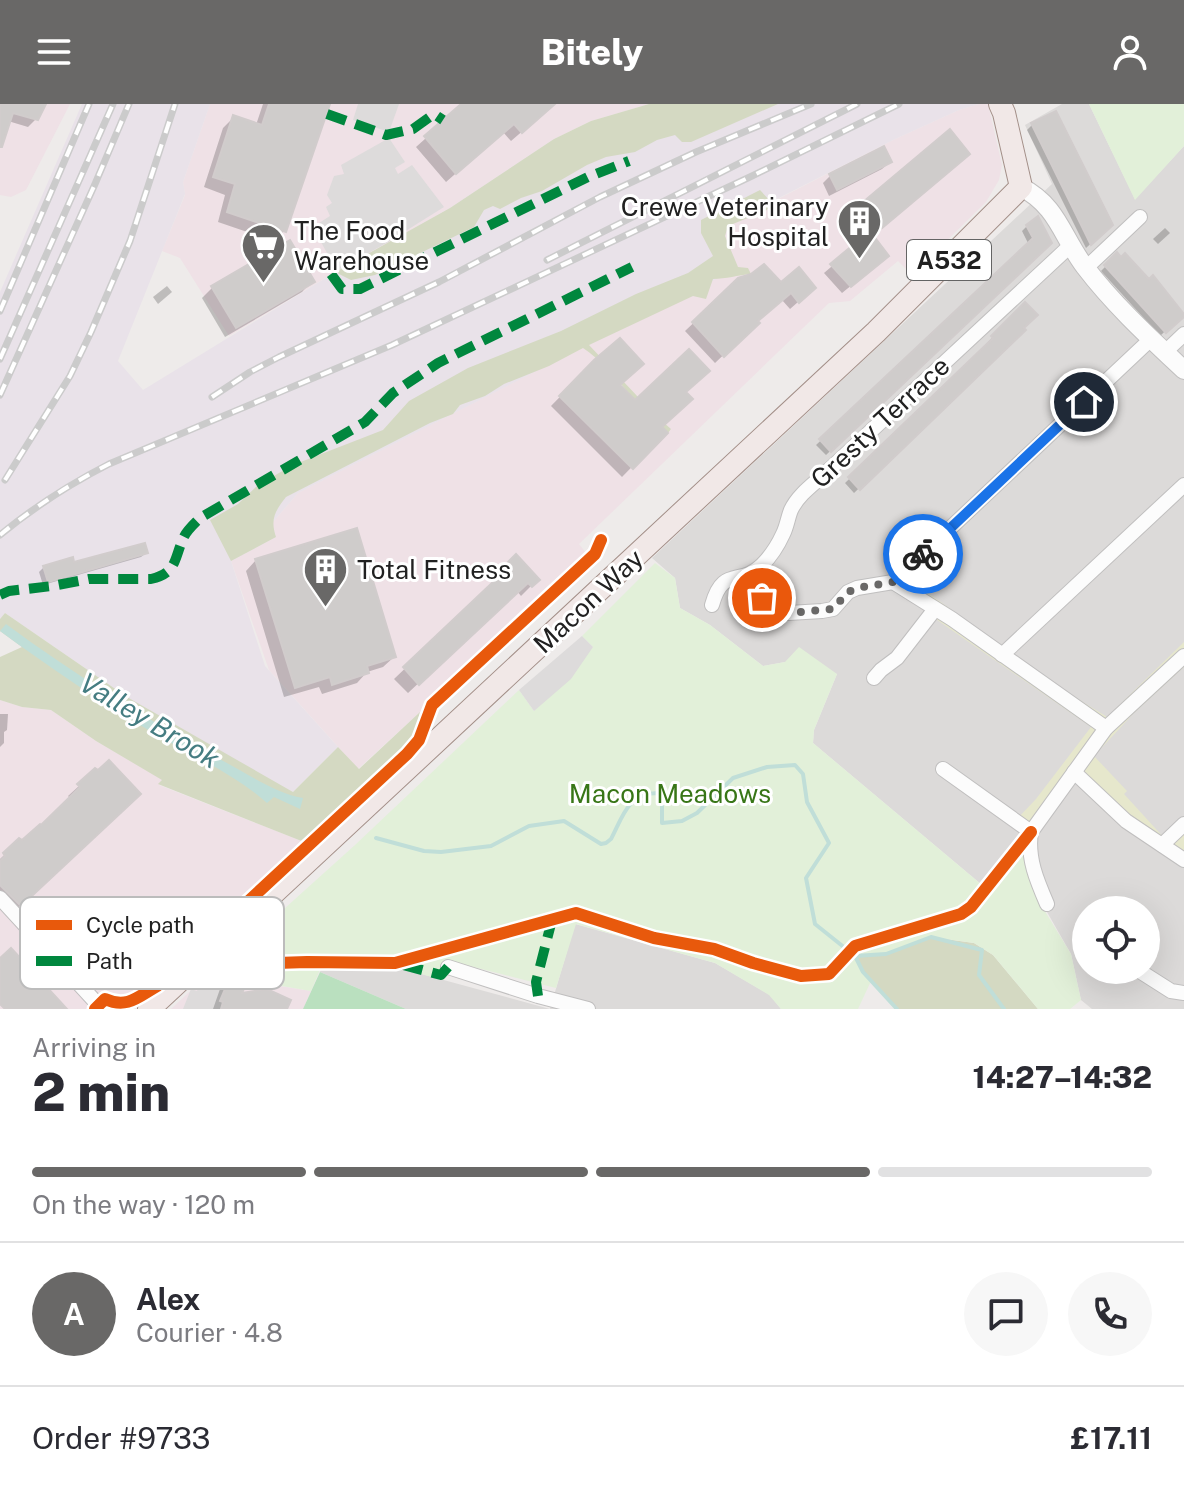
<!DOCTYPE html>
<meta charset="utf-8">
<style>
body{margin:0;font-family:"Public Sans",sans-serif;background:#f7f7f7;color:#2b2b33;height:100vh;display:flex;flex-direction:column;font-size:30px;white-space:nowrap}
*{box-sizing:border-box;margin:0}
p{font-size:26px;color:#7c7c81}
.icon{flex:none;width:44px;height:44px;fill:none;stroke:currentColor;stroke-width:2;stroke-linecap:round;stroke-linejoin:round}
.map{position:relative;height:905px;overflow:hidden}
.side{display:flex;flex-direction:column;background:#fff;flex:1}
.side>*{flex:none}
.tools{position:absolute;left:1072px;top:792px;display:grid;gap:16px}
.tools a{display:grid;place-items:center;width:88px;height:88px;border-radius:50%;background:#fff;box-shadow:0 8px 32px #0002;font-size:40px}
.pin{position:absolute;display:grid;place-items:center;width:68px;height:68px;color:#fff;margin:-34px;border:4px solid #fff;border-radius:50%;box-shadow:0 2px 8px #0007}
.courier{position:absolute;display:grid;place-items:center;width:80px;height:80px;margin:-40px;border:6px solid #1a73e8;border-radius:50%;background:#fff;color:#222;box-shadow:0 2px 10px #0007}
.headline em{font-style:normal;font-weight:800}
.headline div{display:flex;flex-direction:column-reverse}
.headline{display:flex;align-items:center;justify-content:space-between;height:136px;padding:0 32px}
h1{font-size:52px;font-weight:800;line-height:60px}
.bar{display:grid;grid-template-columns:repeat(4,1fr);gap:12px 8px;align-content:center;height:96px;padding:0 32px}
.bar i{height:10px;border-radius:6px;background:#e1e1e2}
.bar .on{background:#696867}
.bar p{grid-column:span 4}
.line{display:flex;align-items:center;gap:20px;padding:0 32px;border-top:2px solid #e1e1e2}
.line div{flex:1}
.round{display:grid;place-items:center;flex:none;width:84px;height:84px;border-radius:42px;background:#f7f7f7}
header{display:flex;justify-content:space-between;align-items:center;height:104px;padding:0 32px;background:#696867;color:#fff;font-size:36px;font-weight:800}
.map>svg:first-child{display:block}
</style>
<header><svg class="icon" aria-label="menu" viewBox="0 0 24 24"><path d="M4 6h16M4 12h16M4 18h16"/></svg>Bitely<svg class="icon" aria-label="person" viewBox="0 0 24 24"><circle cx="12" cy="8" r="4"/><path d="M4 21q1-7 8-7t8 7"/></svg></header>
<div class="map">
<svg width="1184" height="905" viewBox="0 0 1184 905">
<rect width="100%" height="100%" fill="#eeebea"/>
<g fill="#dcdad9" fill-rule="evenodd">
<path d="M 1062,0 L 1089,0 L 1135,95 L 1184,42 L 1184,905 L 1092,905 L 1081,896 L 1071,850 L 1031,780 L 1019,736 L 982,781 L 813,639 L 814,626 L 837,570 L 785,558 L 763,562 L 710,521 L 680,504 L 675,474 L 652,454 L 1052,80 L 1025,21 ZM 1086,806 L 1146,806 L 1146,866 L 1086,866 Z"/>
<polygon points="575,820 715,859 770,891 781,905 406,905 320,868 322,861 403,865 550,905"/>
</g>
<g fill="#efe1e6">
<polygon points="0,0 70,0 26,86 11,93 0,91"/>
<polygon points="210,0 649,0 591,17 554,35 450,104 337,167 229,232 180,154 162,147 185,91 183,78"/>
<polygon points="979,0 988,0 1002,61 999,76 986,98 912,171 898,157 850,197 829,199 579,440 587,450 531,506 358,665 269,566 231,457 276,433 272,419 298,389 729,168 714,128 893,36 959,6"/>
<polygon points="0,596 22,603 51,606 96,637 163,676 159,681 304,738 148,881 117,894 110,888 89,905 0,905"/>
<polygon points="212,870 229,874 311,887 303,905 171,905 201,877"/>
</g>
<polygon fill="#e9e2e9" points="82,0 210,0 183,78 185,90 118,257 143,286 337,167 450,104 554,35 650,0 979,0 959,6 893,36 714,127 730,168 298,389 272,419 276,433 231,457 265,562 338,643 293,688 169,622 5,509 0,515 0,188"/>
<path fill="#e6e7cc" d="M 914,480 C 979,523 1040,573 1107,613 L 1184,538 L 1184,563 L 1133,610 L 1094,652 L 1127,687 L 1124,690 L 1166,736 L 1184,729 L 1184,756 L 1074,669 L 1031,728 L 1015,717 L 1036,695 L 1091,623 L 930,511 L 905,486 Z"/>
<g fill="#d4d9c2">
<polygon points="649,0 778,0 691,38 682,38 675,31 657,36 635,48 606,53 587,61 542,87 521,94 500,105 493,102 484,106 474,123 375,171 351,176 339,170 337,167 450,104 554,35 591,17"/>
<path d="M 760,86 L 771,98 L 767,106 L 728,122 L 725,132 L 738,163 L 748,164 L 751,170 C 738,171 726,175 713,175 L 706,195 L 693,192 L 589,241 L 655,311 L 671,325 L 668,329 C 636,305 616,266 583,244 L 549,262 L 504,280 L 485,292 L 460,301 L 453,310 L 430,319 L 286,393 C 275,407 270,415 276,433 L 231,457 L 210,416 L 238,400 L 258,381 L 293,361 L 383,326 L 409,297 L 468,264 L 561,227 L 636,190 L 688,169 L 713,152 L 701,129 L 701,116 Z"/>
<polygon points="5,509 127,593 293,688 338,643 359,665 420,608 413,636 304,738 158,680 162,676 96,637 51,606 22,603 0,596 0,553 22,543 0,527 0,515"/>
<polygon points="931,833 974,839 993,851 1038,905 897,905 863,868 855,852 886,850"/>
</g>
<g fill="#e2f0d9">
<polygon points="1089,0 1184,0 1184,42 1135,96"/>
<polygon points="655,459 675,474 680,504 710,521 763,562 785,558 799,543 837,570 814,626 813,639 982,781 1019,735 1031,780 1043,804 1071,850 1081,896 1070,905 1038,905 993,851 974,839 931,833 891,848 855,852 863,868 871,877 858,905 781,905 769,891 715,859 576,820 556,884 446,856 439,875 403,865 322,861 311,887 212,870 355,741 519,586 534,607 593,543 582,532"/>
</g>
<polygon fill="#bae0bf" points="320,868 406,905 303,905"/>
<g fill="#dddbdb">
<polygon points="358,0 399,0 389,28 353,16"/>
<polygon points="389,34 405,58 395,64 398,70 412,61 444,103 388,138 337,167 316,129 319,119 330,112 326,103 332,99 327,91 334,72 344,70 341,61"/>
<polygon points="582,532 593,543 571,575 534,607 519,586"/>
<polygon points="212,870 229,874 221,897 223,898 221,905 183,905 191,885 197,887 201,877 209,880"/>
</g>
<path fill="#c0ded8" d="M 6,520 C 75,571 149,617 225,658 C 250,671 275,689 303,694 L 300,705 L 274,693 L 267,699 C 232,668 190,651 150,627 C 99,597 49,563 0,527 Z"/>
<g fill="#0003">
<polygon points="0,0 44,0 36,15 28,23 8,17 0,42"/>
<polygon points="263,0 328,0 284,127 274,137 218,118 225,91 204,83 223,24 234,13 256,21"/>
<polygon points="464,0 554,0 511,37 503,28 446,78 416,43"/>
<polygon points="1055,9 1111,121 1086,144 1027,26 1032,21"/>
<polygon points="949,28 960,57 871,132 879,159 842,189 824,169 872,128 855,108"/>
<polygon points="890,58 882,65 829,92 823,79 830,72"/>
<polygon points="1027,122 1050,139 826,351 816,341 1029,141 1022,127"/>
<polygon points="1165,124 1170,129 1158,140 1153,135"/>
<polygon points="1117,151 1182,211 1160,232 1101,167"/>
<polygon points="739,176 806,191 790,205 782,196 756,218 757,219 715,259 685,227"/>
<polygon points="312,177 302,188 225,233 202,194 212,184"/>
<polygon points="167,182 172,188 158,200 153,193"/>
<polygon points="1025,200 1022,224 1019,230 854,389 845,379 990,240 988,238"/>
<polygon points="595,257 635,299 684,288 660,323 665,329 622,373 551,302"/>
<polygon points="146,449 141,453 43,481 39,468 44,463"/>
<polygon points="515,453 537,476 521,492 517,487 408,589 394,575 502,472 499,469"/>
<polygon points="256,456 394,553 383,563 367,568 357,579 322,590 319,583 284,593 246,467"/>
<polygon points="0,610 8,610 7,626 4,628 4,639 0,643"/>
<polygon points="79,682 128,700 10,811 0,801 0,755 19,737 22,739 71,695 68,692"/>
<polygon points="230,875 239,892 285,905 213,905 220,885"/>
</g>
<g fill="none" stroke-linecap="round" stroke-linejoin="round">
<g stroke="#c0ded8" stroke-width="4">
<path d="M 376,734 L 424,747 L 441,748 L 491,742 L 529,722 L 564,717 L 601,740 L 606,739 L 611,735 C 623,712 628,689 658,689 L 662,702 L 662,719 L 682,717 L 697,709 L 733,674 L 767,663 L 795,661 L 803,670 L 807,698 L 829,739 L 806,774 L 815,820 L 855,852 L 863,868 L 897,905"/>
<polyline points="855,852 886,850 931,833 982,846 979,871 1004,905"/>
</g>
</g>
<g fill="#cfcccb" stroke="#d1cccc" stroke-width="2">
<polygon points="0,0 46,0 38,16 13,9 2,43 0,43"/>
<polygon points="269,0 330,0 286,128 227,108 235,80 213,73 233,11 262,21"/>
<polygon points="461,0 555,0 522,29 514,20 456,70 424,32"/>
<polygon points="1056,7 1113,121 1091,141 1031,19"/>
<polygon points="950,25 970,50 882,124 862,99"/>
<polygon points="884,42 892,58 837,86 829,70"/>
<polygon points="1038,112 1052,139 831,348 819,335 1033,134 1026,121"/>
<polygon points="870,127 889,152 851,183 830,160"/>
<polygon points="290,136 315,178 236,224 211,182"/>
<polygon points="1117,148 1121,153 1125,149 1149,175 1153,171 1184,210 1184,213 1166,229 1104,161"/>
<polygon points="764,160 781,178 799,163 816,184 799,199 791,189 758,217 760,219 724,253 692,218 738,174 751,170"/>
<polygon points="1025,198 1038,211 1024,224 1026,226 860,386 848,373 993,234 991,232"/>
<polygon points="620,234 644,260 620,281 635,296 689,245 710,267 686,288 693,295 662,323 668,329 633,365 559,292 594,256"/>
<polygon points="357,424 396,553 367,562 369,569 332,581 330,573 295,584 255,455"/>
<polygon points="145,439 148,449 48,478 43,462 73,453 74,458"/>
<polygon points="516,450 540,476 532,483 528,479 419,581 403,563 511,461 508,458"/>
<polygon points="109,656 141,690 21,802 0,781 0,757 5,752 3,749 19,734 22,736 40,720 41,721 80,683 77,680 95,664 98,666"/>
<polygon points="11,844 67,905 5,905 0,900 0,854"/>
<polygon points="230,873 246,880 242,889 267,885 291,896 287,905 221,905 223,898 220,897"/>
</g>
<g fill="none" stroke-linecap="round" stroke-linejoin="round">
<defs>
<g id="minor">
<polyline points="1086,164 1140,113"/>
<polyline points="1165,248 1184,230"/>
<polyline points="893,478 952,515 1106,624"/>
<polyline points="762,494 779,506 789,509 822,507 833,505 848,488 857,484 893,478 1151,235"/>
<path d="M 712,501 C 723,461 740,483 762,461 C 770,453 778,441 783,430 C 787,422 788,413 791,406 C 799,389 817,378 830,365 L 1071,141"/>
<polyline points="1002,551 1184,381"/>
<polyline points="874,574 881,566 897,554 935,505"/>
<polyline points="943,665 1031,728"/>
<polyline points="1074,668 1126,717 1184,756"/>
<polyline points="1162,741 1184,720"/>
<polyline points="0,794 102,905"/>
<path d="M 1047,800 C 1037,777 1027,754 1031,728 L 1106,624 L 1184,552"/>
<polyline points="448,863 538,892 588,905"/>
<polyline points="1138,866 1171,887 1184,889"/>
</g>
<path id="tertiary" d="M 1021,83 C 1058,102 1062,133 1085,163 C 1114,201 1150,234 1184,266"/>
<polyline id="primary" points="149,905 876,228 1021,83 1004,9 1000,0"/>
</defs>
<use href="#minor" stroke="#c0bfbf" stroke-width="16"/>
<use href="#tertiary" stroke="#c0bfbf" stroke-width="20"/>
<use href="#primary" stroke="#a38f88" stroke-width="24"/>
<use href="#minor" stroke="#fcfcfc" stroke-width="14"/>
<use href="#tertiary" stroke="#fcfcfc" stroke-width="18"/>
<use href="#primary" stroke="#f1e8e7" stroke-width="22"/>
<defs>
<g id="rail">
<polyline points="547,156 857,0"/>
<polyline points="0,207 89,0"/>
<polyline points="0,255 113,0"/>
<polyline points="0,291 95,80 129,0"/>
<polyline points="212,293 250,268 279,253 439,178 600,93 696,48 811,0"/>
<polyline points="5,376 70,272 91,228 130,137 175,0"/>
<path d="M 0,431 C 34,403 70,380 109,360 L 392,241 L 752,72 L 899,0"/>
</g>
</defs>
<use href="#rail" stroke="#cbcbcb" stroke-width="7"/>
<use href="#rail" stroke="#fff" stroke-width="4" stroke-dasharray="12" stroke-linecap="butt"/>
<g stroke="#00873e" stroke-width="10" stroke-dasharray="20 10" stroke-linecap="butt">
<polyline points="327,10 386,31 413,25 434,10 443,16"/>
<polyline points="331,170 342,185 360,185 588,73 629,57"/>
<path d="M 0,491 L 9,487 L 52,482 L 89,475 L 151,475 C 177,469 174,455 183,435 C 186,427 194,420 200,414 L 365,318 L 393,289 L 438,259 L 632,163"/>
<polyline points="403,861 441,871 448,863"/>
<polyline points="538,892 536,878 552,816"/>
</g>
<defs>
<g id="cycleway">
<polyline points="211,861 307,858 395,859 576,809 654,834 714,845 753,859 801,872 829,870 855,842 961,810 971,803 1031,728"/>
<path d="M 95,905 L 105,895 C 127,905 138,893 157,882 L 407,650 L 419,636 L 432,601 L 595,450 L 601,436"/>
</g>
</defs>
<use href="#cycleway" stroke="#fff" stroke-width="17"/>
<use href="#cycleway" stroke="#e8590c" stroke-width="12"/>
</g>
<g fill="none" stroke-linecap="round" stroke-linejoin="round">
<polyline stroke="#696867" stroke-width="8" stroke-dasharray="0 14.4" points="762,494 779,506 789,509 833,505 848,488 857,484 893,478 923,450"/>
<polyline stroke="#1a73e8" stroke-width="10" points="923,450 1084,298"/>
</g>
<defs>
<symbol id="building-pin" viewBox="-11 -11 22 30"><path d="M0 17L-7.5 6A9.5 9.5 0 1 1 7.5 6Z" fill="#696867" stroke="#fff"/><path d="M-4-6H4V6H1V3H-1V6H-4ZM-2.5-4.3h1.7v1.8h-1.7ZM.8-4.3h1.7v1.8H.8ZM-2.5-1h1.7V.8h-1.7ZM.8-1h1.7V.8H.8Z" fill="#fff"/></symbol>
<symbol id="supermarket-pin" viewBox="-11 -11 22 30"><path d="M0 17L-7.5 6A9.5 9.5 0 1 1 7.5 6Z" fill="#696867" stroke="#fff"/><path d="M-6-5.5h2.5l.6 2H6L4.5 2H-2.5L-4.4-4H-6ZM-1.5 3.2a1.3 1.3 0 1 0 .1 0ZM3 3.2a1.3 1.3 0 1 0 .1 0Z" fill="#fff"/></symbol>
</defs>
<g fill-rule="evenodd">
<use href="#building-pin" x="834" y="92" width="51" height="69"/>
<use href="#supermarket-pin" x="238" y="116" width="51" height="69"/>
<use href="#building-pin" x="300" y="440" width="51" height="69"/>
</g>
<g text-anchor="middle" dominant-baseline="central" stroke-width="6" stroke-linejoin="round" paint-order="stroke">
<rect fill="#fff" stroke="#646464" stroke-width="2" x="907" y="136" width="84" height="40" rx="6"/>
<g font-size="24" font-weight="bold" fill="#212121">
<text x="949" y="156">A532</text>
</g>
<g font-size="26" fill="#212121" stroke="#fff" text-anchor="start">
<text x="829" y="102" text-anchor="end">Crewe Veterinary<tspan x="829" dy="30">Hospital</tspan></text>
<text x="294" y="126">The Food<tspan x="294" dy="30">Warehouse</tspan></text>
<text x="357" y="465">Total Fitness</text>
</g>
<g font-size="26" fill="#212121" stroke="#fff">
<text transform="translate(880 318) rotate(-43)">Gresty Terrace</text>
<text transform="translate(588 497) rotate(-43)">Macon Way</text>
</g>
<g font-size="26" fill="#387617" stroke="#fff">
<text x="670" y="689">Macon Meadows</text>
</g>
<g font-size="28" font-style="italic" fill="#457d82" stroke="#fff">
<text transform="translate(150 616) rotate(31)">Valley Brook</text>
</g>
</g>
<rect x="20" y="793" width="264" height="92" rx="12" fill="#fff" stroke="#bcbcbc" stroke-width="2"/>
<rect x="36" y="816" width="36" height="10" fill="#e8590c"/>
<rect x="36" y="852" width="36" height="10" fill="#00873e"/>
<g font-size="22" fill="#212121">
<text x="86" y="829">Cycle path</text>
<text x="86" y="865">Path</text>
</g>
</svg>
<div class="tools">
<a><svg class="icon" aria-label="locate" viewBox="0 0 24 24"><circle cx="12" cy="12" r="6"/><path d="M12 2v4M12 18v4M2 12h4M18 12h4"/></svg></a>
</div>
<div class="pin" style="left:762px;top:494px;background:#ea580c"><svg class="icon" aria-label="bag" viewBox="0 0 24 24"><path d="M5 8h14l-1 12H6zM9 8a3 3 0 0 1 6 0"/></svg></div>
<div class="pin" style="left:1084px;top:298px;background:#1f2937"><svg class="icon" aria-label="home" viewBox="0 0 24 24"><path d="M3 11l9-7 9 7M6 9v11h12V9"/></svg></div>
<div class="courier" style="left:923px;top:450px"><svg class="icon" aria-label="bike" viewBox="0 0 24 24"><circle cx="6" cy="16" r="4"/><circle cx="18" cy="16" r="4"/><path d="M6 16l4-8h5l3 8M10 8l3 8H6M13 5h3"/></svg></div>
</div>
<section class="side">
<div class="headline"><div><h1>2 min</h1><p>Arriving in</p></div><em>14:27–14:32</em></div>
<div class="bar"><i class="on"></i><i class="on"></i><i class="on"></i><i></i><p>On the way · 120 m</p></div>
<div class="line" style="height:144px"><b class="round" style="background:#696867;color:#fff">A</b><div><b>Alex</b><p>Courier · 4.8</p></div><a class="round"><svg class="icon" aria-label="chat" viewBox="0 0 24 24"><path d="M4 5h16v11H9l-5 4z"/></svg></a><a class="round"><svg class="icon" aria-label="phone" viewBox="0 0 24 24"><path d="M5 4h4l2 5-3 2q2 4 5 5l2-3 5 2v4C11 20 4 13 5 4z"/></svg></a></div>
<div class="line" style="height:104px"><div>Order #9733</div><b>£17.11</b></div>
</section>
